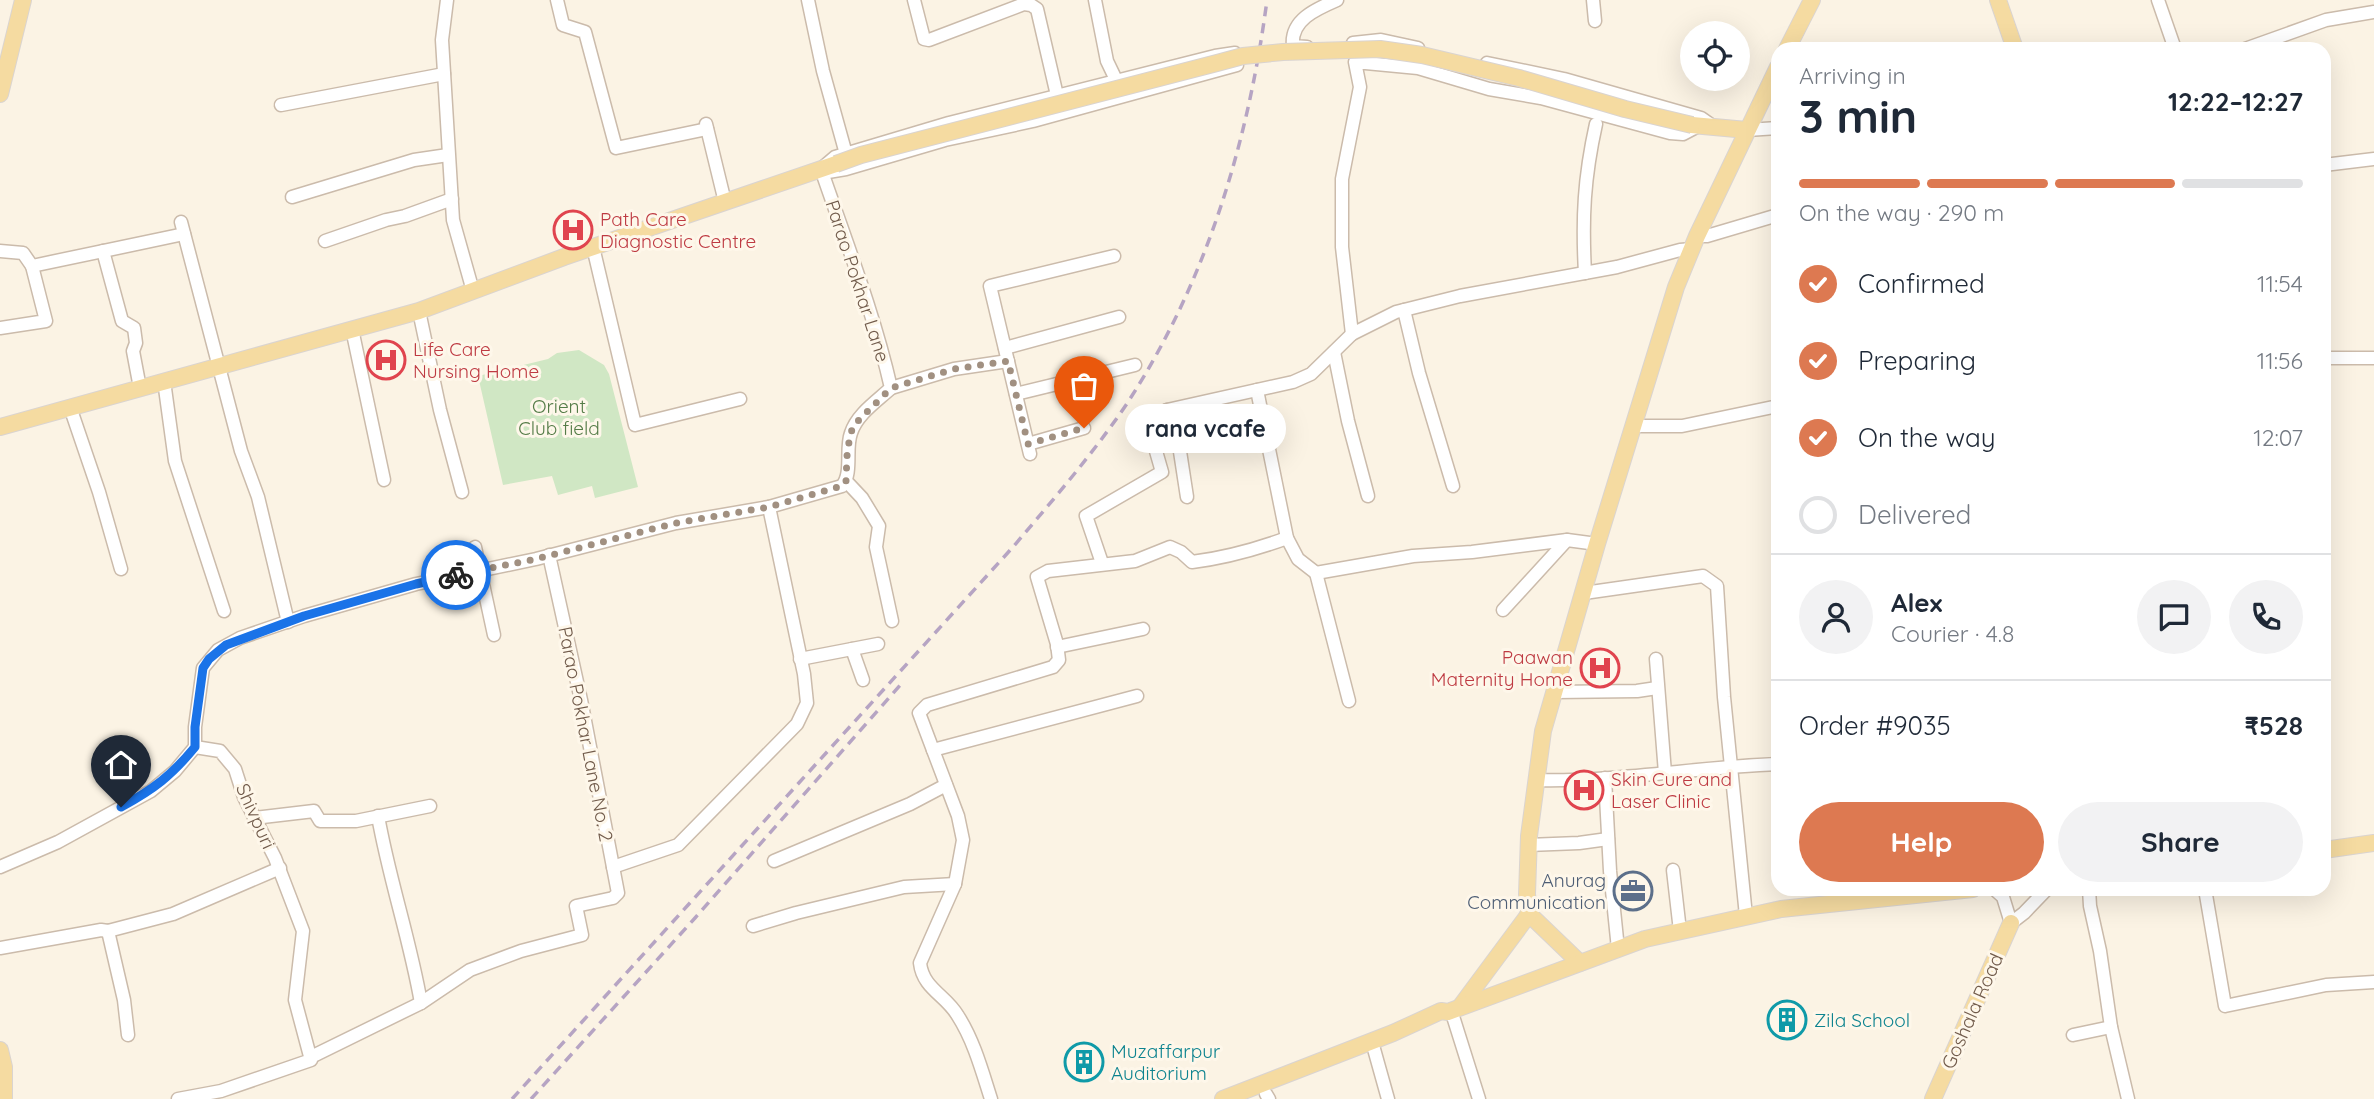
<!DOCTYPE html>
<meta charset="utf-8">
<style>
body{margin:0;font-family:Quicksand,sans-serif;background:#f2f2f3;color:#1f2937;height:100vh;display:flex;flex-direction:column;font-size:26px;white-space:nowrap}
*{box-sizing:border-box;margin:0}
p{font-size:23px;color:#747a83}
.icon{flex:none;width:38px;height:38px;fill:none;stroke:currentColor;stroke-width:2;stroke-linecap:round;stroke-linejoin:round}
.map{position:relative;flex:1;overflow:hidden}
.side{position:absolute;left:1771px;top:42px;width:560px;height:854px;display:flex;flex-direction:column;background:#fff;border-radius:21px;box-shadow:0 7px 28px #0002}
.side>*{flex:none}
.fabs{position:absolute;left:1680px;top:21px;display:grid;gap:14px}
.fabs a{display:grid;place-items:center;width:70px;height:70px;border-radius:50%;background:#fff;box-shadow:0 7px 28px #0002;font-size:35px}
.pin{position:absolute;display:grid;place-items:center;width:60px;height:60px;color:#fff;margin:-72px -30px;border-radius:50% 50% 50% 0;rotate:-45deg;box-shadow:0 0 7px #0007}
.pin .icon{rotate:45deg}
.courier{position:absolute;display:grid;place-items:center;width:70px;height:70px;margin:-35px;border:5px solid #1a73e8;border-radius:50%;background:#fff;color:#222;box-shadow:0 2px 9px #0007}
.bubble{position:absolute;height:49px;border-radius:24px;background:#fff;box-shadow:0 7px 28px #0002;font-size:23px;font-weight:700;line-height:49px;text-align:center}
.head em{font-style:normal;font-weight:700}
.head div{display:flex;flex-direction:column-reverse}
.head{display:flex;align-items:center;justify-content:space-between;height:119px;padding:0 28px}
h1{font-size:46px;font-weight:700;line-height:52px}
.bar{display:grid;grid-template-columns:repeat(4,1fr);gap:10px 7px;align-content:center;height:84px;padding:0 28px}
.bar i{height:9px;border-radius:5px;background:#e0e1e3}
.bar .on{background:#dd7951}
.bar p{grid-column:span 4}
.line{display:flex;align-items:center;gap:18px;padding:0 28px;border-top:2px solid #e0e1e3}
.line div{flex:1}
.round{display:grid;place-items:center;flex:none;width:74px;height:74px;border-radius:37px;background:#f2f2f3}
ol{padding:0 28px;list-style:none}
li{display:flex;align-items:center;gap:21px;height:77px}
li p{margin-inline-start:auto}
li .icon{padding:7px;border-radius:50%;background:#dd7951;color:#fff;stroke-width:4}
li:last-child{color:#747a83}
li i{width:38px;height:38px;border:4px solid #e0e1e3;border-radius:50%}
.button{display:flex;gap:14px;margin-top:auto;padding:14px 28px}
.button a{flex:1;height:80px;border-radius:42px;background:#dd7951;color:#fff;font-size:28px;font-weight:700;line-height:80px;text-align:center}
.button a+a{background:#f2f2f3;color:#1f2937}
.map>svg:first-child{display:block}
</style>
<div class="map">
<svg width="2374" height="1099" viewBox="0 0 2374 1099">
<rect width="100%" height="100%" fill="#fbf3e4"/>
<polygon fill="#d0e7c4" points="579,350 604,365 609,374 638,487 595,498 592,486 558,495 552,476 503,485 478,376 548,359 557,353"/>
<g fill="none" stroke-linecap="round" stroke-linejoin="round">
<defs>
<g id="minor">
<polyline points="447,0 442,40 453,220 473,291"/>
<polyline points="557,0 563,25 585,32 616,148 707,129"/>
<polyline points="808,0 823,71 846,154"/>
<polyline points="914,0 924,39 929,40 1024,4 1031,5 1037,9 1059,104"/>
<polyline points="1095,0 1107,61 1119,86"/>
<polyline points="1593,0 1595,21"/>
<polyline points="2158,0 2175,49"/>
<polyline points="1353,43 1381,40 1418,48"/>
<path d="M 1307,47 L 1293,46 C 1290,20 1316,9 1337,0"/>
<polyline points="2245,49 2326,20 2374,12"/>
<polygon points="1235,53 1237,65 1033,121 945,140 846,169 828,172 821,169 835,157 949,123 1215,56"/>
<polyline points="1487,63 1564,79 1701,118 1711,125"/>
<polyline points="281,105 444,74"/>
<polyline points="706,124 725,202"/>
<polyline points="1747,130 1778,128"/>
<polyline points="2324,165 2374,159"/>
<polyline points="292,197 414,160 448,155"/>
<polyline points="181,222 241,451 258,497 288,622"/>
<polyline points="1697,236 1707,236 1778,215"/>
<polyline points="325,241 386,220 405,216 452,199"/>
<polyline points="593,247 635,425 740,399"/>
<polyline points="0,251 23,253 32,266 184,234"/>
<polyline points="103,251 122,321 134,328 136,343 133,351 140,388"/>
<path d="M 1585,273 C 1582,218 1584,178 1596,124"/>
<polyline points="1404,310 1419,373 1453,486"/>
<polyline points="419,311 440,410 462,492"/>
<polyline points="0,328 46,321 32,266"/>
<polyline points="352,329 384,480"/>
<polyline points="1352,334 1342,247 1342,179 1360,87 1355,62 1418,68 1489,89 1541,98 1670,133 1683,134 1700,125"/>
<polyline points="1005,348 1119,317"/>
<polyline points="1334,352 1348,421 1368,496"/>
<polyline points="2324,358 2374,358"/>
<polyline points="164,381 175,461 224,611"/>
<polyline points="891,388 954,369 1008,361"/>
<polyline points="1257,390 1287,538 1298,559 1316,573 1413,556 1472,552 1567,540 1597,544"/>
<polyline points="1016,394 1135,365"/>
<polyline points="70,407 99,492 121,569"/>
<polyline points="1167,410 1179,445 1187,497"/>
<polyline points="1634,426 1682,426 1778,406"/>
<polyline points="1028,444 1084,428"/>
<polyline points="1030,454 990,286 1114,256"/>
<polyline points="846,481 862,498 879,526 876,547 892,621"/>
<polyline points="475,547 494,635"/>
<polyline points="1102,563 1086,516 1162,472 1147,420 1167,410 1293,382 1311,374 1352,334 1396,312 1460,296 1617,267 1680,250 1692,249"/>
<polyline points="1316,573 1349,701"/>
<polyline points="1584,593 1703,576 1717,586 1724,697 1746,916"/>
<polyline points="1503,610 1567,540"/>
<polyline points="1057,647 1143,629"/>
<polyline points="852,649 863,680"/>
<polyline points="800,659 878,644"/>
<polyline points="1656,659 1665,773"/>
<polyline points="1555,692 1637,691 1657,688"/>
<polyline points="933,750 1137,696"/>
<polyline points="1605,778 1610,871 1618,949"/>
<path d="M 1536,780 C 1617,782 1697,767 1778,764"/>
<path d="M 378,816 C 389,879 410,939 421,1003"/>
<polyline points="254,818 314,811 320,821 356,821 430,806"/>
<polyline points="1528,845 1579,843 1608,839"/>
<polyline points="774,861 910,804 946,785"/>
<path d="M 0,867 L 58,842 L 151,791 L 175,771 L 195,747 L 195,727 L 203,668 L 218,650 L 240,638 L 304,616 L 416,584 L 536,559 L 676,523 L 769,507 L 842,486 C 853,473 845,449 851,433 C 857,414 877,401 891,388 C 874,313 846,242 821,169"/>
<polyline points="613,867 678,845 797,724 807,703 804,674 769,507"/>
<polyline points="1673,870 1680,931"/>
<polyline points="1994,889 2003,897 2011,923 2024,913 2047,889"/>
<polyline points="2089,889 2090,906 2100,951 2111,1027 2128,1099"/>
<polyline points="2205,889 2225,1006 2326,985 2374,982"/>
<polyline points="753,926 796,913 904,887 955,884"/>
<polyline points="108,931 124,1000 128,1035"/>
<polyline points="0,948 101,930 108,931 173,914 280,868"/>
<polyline points="1451,1010 1479,1099"/>
<polyline points="2073,1035 2111,1027"/>
<polyline points="1374,1049 1388,1099"/>
<polyline points="311,1057 421,1003 470,970 521,951 582,935 576,906 613,898 618,893 581,700 549,555"/>
<polyline points="1266,1094 1269,1099"/>
<polyline points="178,1099 221,1091 311,1060 295,1000 303,931 275,858 244,797 235,769 220,751 195,747"/>
<path d="M 991,1099 C 982,1071 974,1041 958,1016 C 946,995 923,989 920,963 L 955,884 L 963,840 L 958,816 L 919,713 L 927,705 L 1053,667 L 1059,660 L 1057,644 L 1037,577 L 1048,571 L 1135,561 L 1170,547 L 1181,552 L 1192,562 C 1224,558 1257,549 1287,538"/>
</g>
<g id="major">
<polyline points="1998,0 2015,49"/>
<polyline points="1787,49 1812,0"/>
<polyline points="0,94 23,0"/>
<polyline points="1692,125 1747,130"/>
<polyline points="0,427 419,311 564,257 836,164"/>
<polyline points="2324,850 2374,843"/>
<polyline points="1580,963 1529,914 1527,894 1529,836 1543,731 1597,544 1676,287 1697,236 1778,67"/>
<polyline points="1460,1007 1529,914"/>
<polyline points="0,1050 4,1067 4,1099"/>
<polyline points="1223,1099 1393,1033 1441,1011 1448,1012 1645,939 1781,909 1973,889"/>
<polyline points="1933,1099 2011,923"/>
</g>
</defs>
<use href="#minor" stroke="#cbbbab" stroke-width="15"/>
<use href="#major" stroke="#dad4d0" stroke-width="18"/>
<use href="#minor" stroke="#fff" stroke-width="12"/>
<use href="#major" stroke="#f5dba1" stroke-width="16"/>
<g stroke="#b6a4c3" stroke-width="3.5" stroke-dasharray="10 7" stroke-linecap="butt">
<path d="M 512,1099 L 1013,547 C 1052,501 1092,455 1126,405 C 1206,283 1248,144 1267,0"/>
<polyline points="531,1099 695,918 902,683"/>
</g>
<defs>
<polyline id="major-bridge" points="836,164 861,155 1217,63 1243,56 1283,52 1380,49 1422,55 1519,78 1625,109 1692,125"/>
</defs>
<use href="#major-bridge" stroke="#dad4d0" stroke-width="18" stroke-linecap="butt"/>
<use href="#major-bridge" stroke="#f5dba1" stroke-width="16"/>
</g>
<g fill="none" stroke-linecap="round" stroke-linejoin="round">
<polyline stroke="#a19081" stroke-width="7" stroke-dasharray="0 12.6" points="456,575 536,559 676,523 769,507 842,486 846,481 847,456 850,435 854,425 891,388 954,369 1008,361 1028,444 1084,428"/>
<path stroke="#1a73e8" stroke-width="9" d="M 121,807 C 154,789 171,776 195,747 L 195,727 L 203,668 L 209,659 L 226,645 L 304,616 L 416,584 L 456,575"/>
</g>
<defs>
<symbol id="hospital-ring" viewBox="-11 -11 22 22"><circle r="9.5" fill="#fef7ea" stroke="#e0444e" stroke-width="1.5"/><path d="M-5-5h3v3.5h4V-5h3V5h-3V1.5h-4V5h-3Z" fill="#e0444e"/></symbol>
<symbol id="office-ring" viewBox="-11 -11 22 22"><circle r="9.5" fill="#fef7ea" stroke="#5c6f8a" stroke-width="1.5"/><path d="M-6-3h4V-5.5h4V-3h4V5H-6ZM-1-4.5V-3h2v-1.5ZM-6 0V1H6V0Z" fill="#5c6f8a"/></symbol>
<symbol id="building-ring" viewBox="-11 -11 22 22"><circle r="9.5" fill="#fef7ea" stroke="#0f9aa8" stroke-width="1.5"/><path d="M-4-6H4V6H1V3H-1V6H-4ZM-2.5-4.3h1.7v1.8h-1.7ZM.8-4.3h1.7v1.8H.8ZM-2.5-1h1.7V.8h-1.7ZM.8-1h1.7V.8H.8Z" fill="#0f9aa8"/></symbol>
</defs>
<g fill-rule="evenodd">
<use href="#hospital-ring" x="551" y="208" width="44" height="44"/>
<use href="#hospital-ring" x="364" y="338" width="44" height="44"/>
<use href="#hospital-ring" x="1578" y="646" width="44" height="44"/>
<use href="#hospital-ring" x="1562" y="768" width="44" height="44"/>
<use href="#office-ring" x="1611" y="869" width="44" height="44"/>
<use href="#building-ring" x="1765" y="998" width="44" height="44"/>
<use href="#building-ring" x="1062" y="1040" width="44" height="44"/>
</g>
<g text-anchor="middle" dominant-baseline="central" stroke-width="6" stroke-linejoin="round" paint-order="stroke">
<g font-size="19" fill="#be3a42" stroke="#fef7ea" text-anchor="start">
<text x="600" y="219">Path Care<tspan x="600" dy="22">Diagnostic Centre</tspan></text>
<text x="413" y="349">Life Care<tspan x="413" dy="22">Nursing Home</tspan></text>
<text x="1573" y="657" text-anchor="end">Paawan<tspan x="1573" dy="22">Maternity Home</tspan></text>
<text x="1611" y="779">Skin Cure and<tspan x="1611" dy="22">Laser Clinic</tspan></text>
</g>
<g font-size="19" fill="#715b4b" stroke="#fef7ea">
<text transform="translate(858 281) rotate(72)">Parao Pokhar Lane</text>
<text transform="translate(586 734) rotate(79)">Parao Pokhar Lane No. 2</text>
<text transform="translate(256 816) rotate(66)">Shivpuri</text>
<text transform="translate(1972 1011) rotate(-66)">Goshala Road</text>
</g>
<g font-size="19" fill="#547c47" stroke="#fef7ea">
<text x="559" y="406">Orient<tspan x="559" dy="22">Club field</tspan></text>
</g>
<g font-size="19" fill="#4e5e75" stroke="#fef7ea" text-anchor="end">
<text x="1606" y="880">Anurag<tspan x="1606" dy="22">Communication</tspan></text>
</g>
<g font-size="19" fill="#0d838f" stroke="#fef7ea" text-anchor="start">
<text x="1814" y="1020">Zila School</text>
<text x="1111" y="1051">Muzaffarpur<tspan x="1111" dy="22">Auditorium</tspan></text>
</g>
</g>
</svg>
<div class="fabs">
<a><svg class="icon" aria-label="locate" viewBox="0 0 24 24"><circle cx="12" cy="12" r="6"/><path d="M12 2v4M12 18v4M2 12h4M18 12h4"/></svg></a>
</div>
<div class="pin" style="left:1084px;top:428px;background:#ea580c"><svg class="icon" aria-label="bag" viewBox="0 0 24 24"><path d="M5 8h14l-1 12H6zM9 8a3 3 0 0 1 6 0"/></svg></div>
<div class="pin" style="left:121px;top:807px;background:#1f2937"><svg class="icon" aria-label="home" viewBox="0 0 24 24"><path d="M3 11l9-7 9 7M6 9v11h12V9"/></svg></div>
<div class="courier" style="left:456px;top:575px"><svg class="icon" aria-label="bike" viewBox="0 0 24 24"><circle cx="6" cy="16" r="4"/><circle cx="18" cy="16" r="4"/><path d="M6 16l4-8h5l3 8M10 8l3 8H6M13 5h3"/></svg></div>
<div class="bubble" style="left:1125px;top:404px;width:161px">rana vcafe</div>
<section class="side">
<div class="head"><div><h1>3 min</h1><p>Arriving in</p></div><em>12:22–12:27</em></div>
<div class="bar"><i class="on"></i><i class="on"></i><i class="on"></i><i></i><p>On the way · 290 m</p></div>
<ol>
<li><svg class="icon" aria-label="check" viewBox="0 0 24 24"><path d="M5 12l5 5 9-10"/></svg>Confirmed<p>11:54</p></li>
<li><svg class="icon" aria-label="check" viewBox="0 0 24 24"><path d="M5 12l5 5 9-10"/></svg>Preparing<p>11:56</p></li>
<li><svg class="icon" aria-label="check" viewBox="0 0 24 24"><path d="M5 12l5 5 9-10"/></svg>On the way<p>12:07</p></li>
<li><i></i>Delivered</li>
</ol>
<div class="line" style="height:126px"><a class="round"><svg class="icon" aria-label="person" viewBox="0 0 24 24"><circle cx="12" cy="8" r="4"/><path d="M4 21q1-7 8-7t8 7"/></svg></a><div><b>Alex</b><p>Courier · 4.8</p></div><a class="round"><svg class="icon" aria-label="chat" viewBox="0 0 24 24"><path d="M4 5h16v11H9l-5 4z"/></svg></a><a class="round"><svg class="icon" aria-label="phone" viewBox="0 0 24 24"><path d="M5 4h4l2 5-3 2q2 4 5 5l2-3 5 2v4C11 20 4 13 5 4z"/></svg></a></div>
<div class="line" style="height:91px"><div>Order #9035</div><b>₹528</b></div>
<div class="button"><a>Help</a><a>Share</a></div>
</section>
</div>
